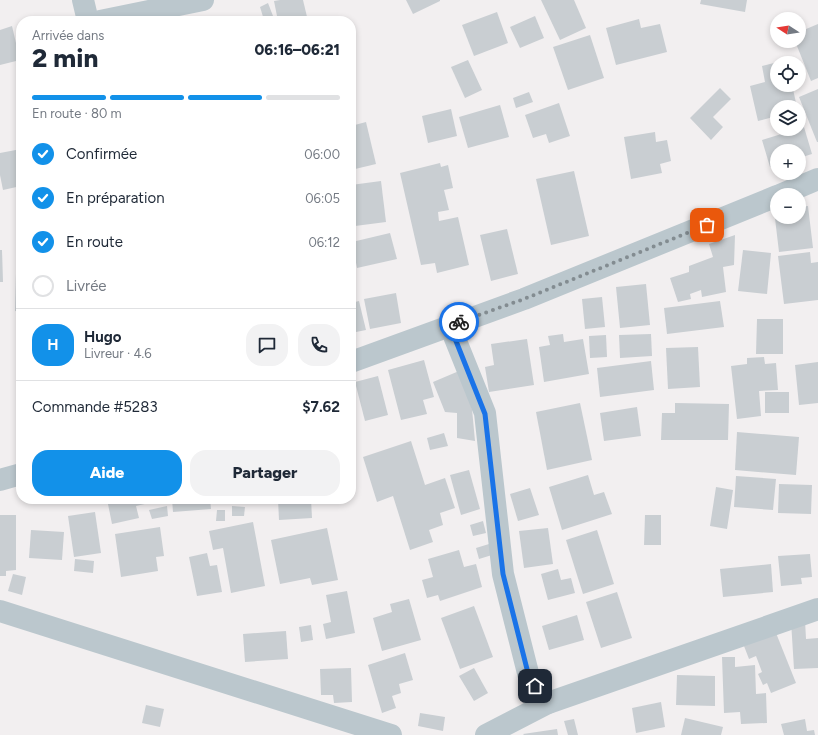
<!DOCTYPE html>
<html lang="fr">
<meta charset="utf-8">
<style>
body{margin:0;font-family:Figtree,sans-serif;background:#f2f2f3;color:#1f2937;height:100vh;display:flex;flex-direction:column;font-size:15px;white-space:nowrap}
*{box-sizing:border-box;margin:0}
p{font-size:13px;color:#747a83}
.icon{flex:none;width:22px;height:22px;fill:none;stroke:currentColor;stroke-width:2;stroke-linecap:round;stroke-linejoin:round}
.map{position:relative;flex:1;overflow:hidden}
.side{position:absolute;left:16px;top:16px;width:340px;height:488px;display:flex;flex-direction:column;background:#fff;border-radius:16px;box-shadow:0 2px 6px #0003}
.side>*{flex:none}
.needle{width:26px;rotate:282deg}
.controls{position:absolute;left:770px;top:12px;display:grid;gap:8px}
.controls a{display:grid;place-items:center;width:36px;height:36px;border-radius:50%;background:#fff;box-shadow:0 2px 6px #0003;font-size:20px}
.pin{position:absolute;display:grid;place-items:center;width:34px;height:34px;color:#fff;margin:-17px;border-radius:8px;box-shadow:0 2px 6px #0006}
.courier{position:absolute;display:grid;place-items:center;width:40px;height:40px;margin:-20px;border:3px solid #1a73e8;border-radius:50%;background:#fff;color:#222;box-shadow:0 1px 5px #0007}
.summary em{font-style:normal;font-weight:800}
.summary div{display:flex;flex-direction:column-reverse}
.summary{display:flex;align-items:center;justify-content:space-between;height:68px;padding:0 16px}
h1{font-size:26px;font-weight:800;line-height:30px}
.bar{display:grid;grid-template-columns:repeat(4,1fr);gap:6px 4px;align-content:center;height:48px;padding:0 16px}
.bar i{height:5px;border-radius:3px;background:#e0e1e3}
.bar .on{background:#1291e9}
.bar p{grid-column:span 4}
.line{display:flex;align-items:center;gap:10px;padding:0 16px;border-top:1px solid #e0e1e3}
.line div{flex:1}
.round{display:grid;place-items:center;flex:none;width:42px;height:42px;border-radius:16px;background:#f2f2f3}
ol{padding:0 16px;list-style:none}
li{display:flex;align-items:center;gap:12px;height:44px}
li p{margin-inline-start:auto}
li .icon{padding:4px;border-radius:50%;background:#1291e9;color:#fff;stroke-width:4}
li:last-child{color:#747a83}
li i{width:22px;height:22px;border:2px solid #e0e1e3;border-radius:50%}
.action{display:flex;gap:8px;margin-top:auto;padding:8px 16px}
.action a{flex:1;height:46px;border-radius:16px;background:#1291e9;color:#fff;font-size:16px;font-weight:800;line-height:46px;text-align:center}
.action a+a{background:#f2f2f3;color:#1f2937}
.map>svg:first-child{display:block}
</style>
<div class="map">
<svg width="818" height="735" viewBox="0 0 818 735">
<rect width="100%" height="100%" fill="#f2eff0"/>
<g fill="#c9ced2">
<polygon points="280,0 303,0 308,21 278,21 274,1"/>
<polygon points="406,0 440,0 440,1 413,14"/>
<polygon points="541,0 574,0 586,28 560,40"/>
<polygon points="701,0 747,0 745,12 700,4"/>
<polygon points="268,3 273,16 264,20 260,7"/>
<polygon points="497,12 508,43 474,56 462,25"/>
<polygon points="535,16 544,38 520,48 510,27"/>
<polygon points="639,19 641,28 660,24 667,52 616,65 606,28"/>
<polygon points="818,24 818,78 811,81 795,41 799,41 799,32"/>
<polygon points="12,26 20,60 0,65 0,30"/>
<polygon points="590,35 604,78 568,90 553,47"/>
<polygon points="468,60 482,90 465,98 451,67"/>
<polygon points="786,60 787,63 777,63 777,85 792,85 797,107 777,107 777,116 758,121 750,86 765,82 762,66"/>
<polygon points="720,88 731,99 713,117 723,127 711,140 690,118"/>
<polygon points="818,89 818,142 817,142 799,97"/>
<polygon points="529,92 533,102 516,108 513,98"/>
<polygon points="559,103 570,136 549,143 546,134 533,138 525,115"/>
<polygon points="500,105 509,137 468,148 459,117"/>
<polygon points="451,109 457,136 428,143 422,116"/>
<polygon points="366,122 376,164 351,170 351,126"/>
<polygon points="804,127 812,154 799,158 799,151 777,151 777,165 770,167 762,140"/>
<polygon points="655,132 656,142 667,140 671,161 660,164 662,173 631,179 624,137"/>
<polygon points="21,149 21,186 3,190 0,175 0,153"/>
<polygon points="440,163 441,167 448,165 453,188 444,190 449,210 438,212 439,221 458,217 469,265 437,273 435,263 421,265 400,173"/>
<polygon points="574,171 589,236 551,245 536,179"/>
<polygon points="381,181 386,222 355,226 351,185"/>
<polygon points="808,206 813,248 779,252 774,210 777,210 777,217 799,217 799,207"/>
<polygon points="507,229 518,274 491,281 480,235"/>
<polygon points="390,233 397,259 357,268 352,242"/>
<polygon points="735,235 734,265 723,267 726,292 702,297 701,290 690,294 691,299 678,302 670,278 689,272 689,266 713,257 709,244"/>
<polygon points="0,250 2,250 3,282 0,282"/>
<polygon points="743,250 771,253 767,294 738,291"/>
<polygon points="810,252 811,263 818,262 818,300 784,304 778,256"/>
<polygon points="16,273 21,273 21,312 15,311"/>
<polygon points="646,284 650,325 620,328 616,287"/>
<polygon points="396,293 401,323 370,329 364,299"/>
<polygon points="602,297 605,327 585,329 582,299"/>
<polygon points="359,301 366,330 351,333 351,303"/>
<polygon points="720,301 724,327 667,334 664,308"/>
<polygon points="757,319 783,319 783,354 756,354"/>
<polygon points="563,334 564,342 583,339 589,374 544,382 539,347 550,345 548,336"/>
<polygon points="651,334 652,356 620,358 619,335"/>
<polygon points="606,335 607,357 590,358 589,336"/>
<polygon points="527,339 534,385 489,392 485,367 494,365 491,344"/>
<polygon points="698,347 700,387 668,389 666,348"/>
<polygon points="764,357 765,364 776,363 778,390 759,391 761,416 737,419 731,366 747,364 747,358"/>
<polygon points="424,360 434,397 423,400 427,414 401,420 388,370"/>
<polygon points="651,361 654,390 600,397 597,368"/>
<polygon points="818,362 818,403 799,405 795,365"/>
<polygon points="459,371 472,409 475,441 457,438 457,413 445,412 433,382"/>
<polygon points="378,376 388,415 365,421 355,382"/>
<rect x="765" y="392" width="24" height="21"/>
<polygon points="580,403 592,460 547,470 536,412"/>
<polygon points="675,403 729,404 728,440 661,440 662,413 675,413"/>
<polygon points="637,407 641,436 604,441 600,413"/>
<polygon points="737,432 799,437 796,475 735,470"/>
<polygon points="444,433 448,446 430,450 427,438"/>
<polygon points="411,441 425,485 445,478 455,508 440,513 443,525 429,530 433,542 410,550 393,496 377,502 363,457"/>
<polygon points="469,470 480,509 461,515 450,475"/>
<polygon points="588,475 594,495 604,492 612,514 562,530 549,487"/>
<polygon points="736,476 776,479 773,510 734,507"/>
<polygon points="779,484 812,485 811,514 778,513"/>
<polygon points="716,487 733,490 727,529 710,526"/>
<polygon points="530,488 539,515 518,521 510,494"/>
<polygon points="107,499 162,499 162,500 136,506 139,518 112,524"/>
<polygon points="172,499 210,499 211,509 173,512"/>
<polygon points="278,499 311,499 312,518 279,520"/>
<polygon points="167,506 168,516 152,519 149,510"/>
<polygon points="232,506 245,507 244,516 232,516"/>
<polygon points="217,510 225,510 225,521 216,521"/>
<polygon points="95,512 101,553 74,557 68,516"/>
<polygon points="0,515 16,515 16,570 6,571 6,576 0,576"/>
<polygon points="645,515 661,515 661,545 644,545"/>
<polygon points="483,521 486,533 473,536 470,525"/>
<polygon points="253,522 265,586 231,593 223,548 213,550 209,531"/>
<polygon points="160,527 164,556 156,557 158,571 121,577 115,534"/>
<polygon points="327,528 338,580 312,585 310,578 280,584 271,540"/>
<polygon points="548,528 553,564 524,568 519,531"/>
<polygon points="31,530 64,532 62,560 29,558"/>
<polygon points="597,530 614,584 583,594 566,540"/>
<polygon points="489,544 492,555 479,559 476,548"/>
<polygon points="459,550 464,567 476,564 482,587 440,601 438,595 427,598 422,580 433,577 428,559"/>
<polygon points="207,553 210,566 217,565 222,592 197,596 189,557"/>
<polygon points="810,554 812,577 801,578 802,584 781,586 778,556"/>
<polygon points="75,559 94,561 93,573 74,571"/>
<polygon points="771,564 773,592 723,597 720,569"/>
<polygon points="558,569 561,580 571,578 575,593 548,600 541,574"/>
<polygon points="13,574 26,577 22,595 8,591"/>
<polygon points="347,591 355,633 326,639 323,624 331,622 326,595"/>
<polygon points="617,592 632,638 601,648 586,602"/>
<polygon points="409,599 421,640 382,651 373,618 392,612 390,604"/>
<polygon points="474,606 493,657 460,669 441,618"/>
<polygon points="577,615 584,640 549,650 542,626"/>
<polygon points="805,620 806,639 818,638 818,668 794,669 791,621"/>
<polygon points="311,625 313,640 301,642 299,627"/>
<polygon points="286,631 288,659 245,662 243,634"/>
<polygon points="776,633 796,683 771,693 767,683 763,685 758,674 762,672 756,656 749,659 744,646"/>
<polygon points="405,653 413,680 399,684 401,693 392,696 396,708 382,713 368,665"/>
<polygon points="722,657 735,657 735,667 755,665 756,694 766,693 767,723 741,724 740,712 724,713"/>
<polygon points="351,668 352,702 334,703 333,695 321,695 320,669"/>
<polygon points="474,668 488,693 474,701 459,676"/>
<polygon points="677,675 715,676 715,706 676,705"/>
<polygon points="661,702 665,727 636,733 632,708"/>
<polygon points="146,705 164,709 160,727 142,723"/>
<polygon points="420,713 445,717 443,731 418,726"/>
<polygon points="685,718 723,727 721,735 681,735"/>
<polygon points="574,719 578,735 568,735 564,721"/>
<polygon points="805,719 807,731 814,730 815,735 784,735 781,724"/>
<polygon points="557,729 558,735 524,735 523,734"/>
</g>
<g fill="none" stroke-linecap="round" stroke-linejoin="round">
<g stroke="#bbc7cd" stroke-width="22">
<polyline points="83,0 88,21"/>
<polyline points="100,21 203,0"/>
<polyline points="780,195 818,179"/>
<polyline points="450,326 485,413 503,574 529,677 548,703"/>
<polyline points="351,362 524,299 777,196"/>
<polyline points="0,480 21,474"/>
<polyline points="0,611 391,735"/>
<polyline points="486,735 548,703 818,609"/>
</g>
</g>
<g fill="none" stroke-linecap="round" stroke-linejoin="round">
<polyline stroke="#838c91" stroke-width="4" stroke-dasharray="0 7.2" points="459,322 524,299 707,225"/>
<polyline stroke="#1a73e8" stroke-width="5" points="459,322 450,326 485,414 503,574 529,677 535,686"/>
</g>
</svg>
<div class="controls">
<a><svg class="needle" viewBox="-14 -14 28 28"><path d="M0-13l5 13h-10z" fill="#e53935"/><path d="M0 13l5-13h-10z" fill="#747a83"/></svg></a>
<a><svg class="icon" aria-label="locate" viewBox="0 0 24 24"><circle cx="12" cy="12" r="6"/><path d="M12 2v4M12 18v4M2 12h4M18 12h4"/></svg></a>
<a><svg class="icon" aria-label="layers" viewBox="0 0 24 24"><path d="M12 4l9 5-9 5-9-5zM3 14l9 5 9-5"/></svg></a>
<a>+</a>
<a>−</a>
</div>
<div class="pin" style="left:707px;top:225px;background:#ea580c"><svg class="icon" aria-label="bag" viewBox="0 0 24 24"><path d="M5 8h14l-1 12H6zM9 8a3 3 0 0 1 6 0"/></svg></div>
<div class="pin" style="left:535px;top:686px;background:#1f2937"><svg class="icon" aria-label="home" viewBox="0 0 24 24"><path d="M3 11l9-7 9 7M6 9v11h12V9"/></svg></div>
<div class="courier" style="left:459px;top:322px"><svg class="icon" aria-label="bike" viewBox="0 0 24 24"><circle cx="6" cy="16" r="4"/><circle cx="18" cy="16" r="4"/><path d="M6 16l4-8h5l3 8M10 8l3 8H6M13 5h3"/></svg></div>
<section class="side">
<div class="summary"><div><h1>2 min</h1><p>Arrivée dans</p></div><em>06:16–06:21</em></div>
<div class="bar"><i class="on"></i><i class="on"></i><i class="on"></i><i></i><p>En route · 80 m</p></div>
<ol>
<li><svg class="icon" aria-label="check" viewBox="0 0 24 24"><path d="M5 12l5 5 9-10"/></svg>Confirmée<p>06:00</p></li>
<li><svg class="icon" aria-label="check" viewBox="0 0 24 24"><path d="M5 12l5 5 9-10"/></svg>En préparation<p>06:05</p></li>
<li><svg class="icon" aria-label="check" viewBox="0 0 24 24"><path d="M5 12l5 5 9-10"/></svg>En route<p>06:12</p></li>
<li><i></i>Livrée</li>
</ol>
<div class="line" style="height:72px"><b class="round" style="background:#1291e9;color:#fff">H</b><div><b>Hugo</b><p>Livreur · 4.6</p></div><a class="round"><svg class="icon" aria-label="chat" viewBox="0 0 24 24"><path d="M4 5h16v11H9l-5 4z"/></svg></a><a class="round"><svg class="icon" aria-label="phone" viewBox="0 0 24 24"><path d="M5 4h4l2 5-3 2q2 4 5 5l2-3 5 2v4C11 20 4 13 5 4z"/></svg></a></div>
<div class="line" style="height:52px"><div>Commande #5283</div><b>$7.62</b></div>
<div class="action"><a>Aide</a><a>Partager</a></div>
</section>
</div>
